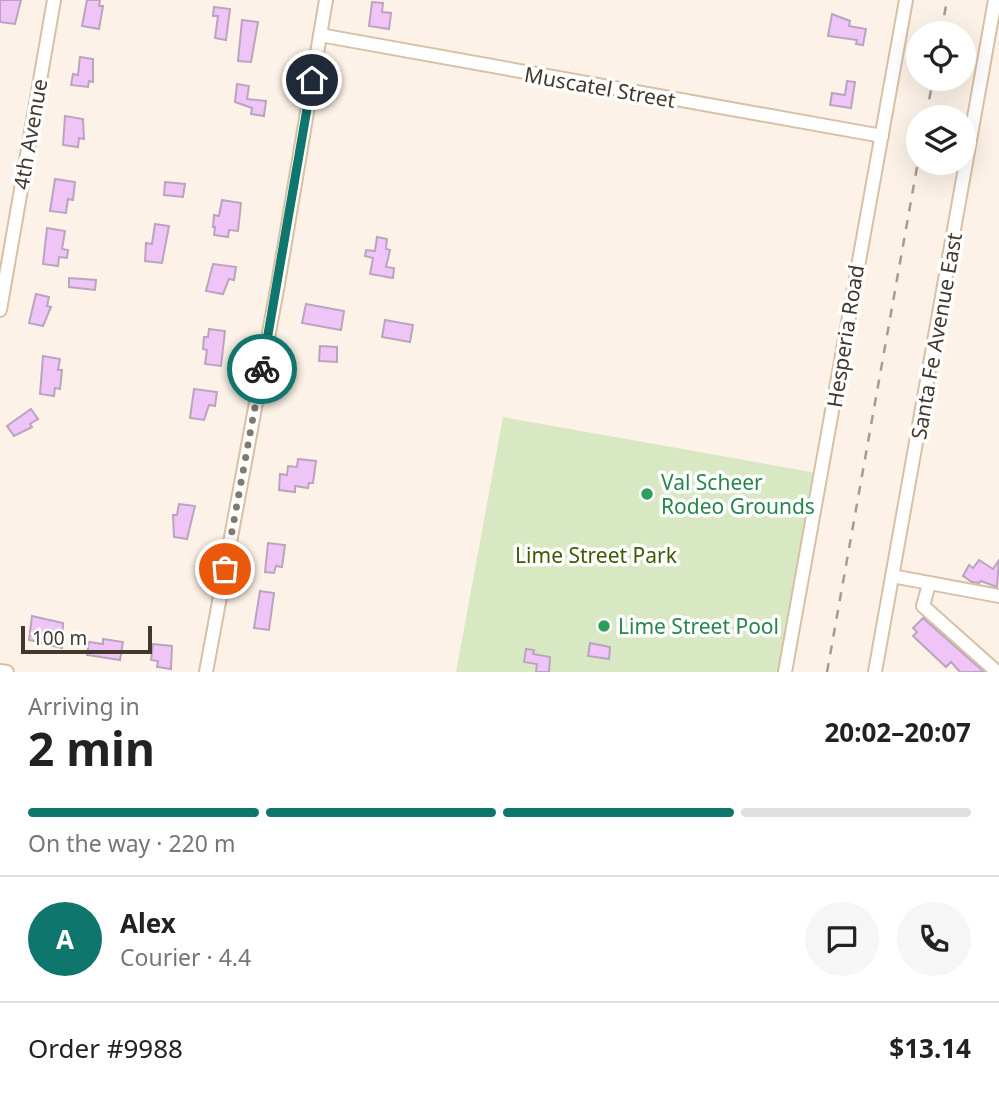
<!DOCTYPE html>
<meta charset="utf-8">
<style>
body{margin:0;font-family:"Noto Sans",sans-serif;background:#f6f6f6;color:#222;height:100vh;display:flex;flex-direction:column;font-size:26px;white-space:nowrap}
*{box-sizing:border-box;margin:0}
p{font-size:23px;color:#767676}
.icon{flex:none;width:38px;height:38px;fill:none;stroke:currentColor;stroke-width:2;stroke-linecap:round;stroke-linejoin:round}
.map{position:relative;height:672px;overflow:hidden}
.sheet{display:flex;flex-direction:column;background:#fff;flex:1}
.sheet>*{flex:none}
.controls{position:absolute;left:906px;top:21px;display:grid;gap:14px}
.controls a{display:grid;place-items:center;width:70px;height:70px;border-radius:50%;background:#fff;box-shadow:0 7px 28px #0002;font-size:35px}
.scale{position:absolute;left:21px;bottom:18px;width:131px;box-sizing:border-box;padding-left:7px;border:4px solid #42382d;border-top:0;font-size:19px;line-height:24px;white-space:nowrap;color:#42382d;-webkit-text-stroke:5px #fff;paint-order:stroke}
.pin{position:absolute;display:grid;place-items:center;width:60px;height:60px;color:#fff;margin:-30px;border:4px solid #fff;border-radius:50%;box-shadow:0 2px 7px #0007}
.courier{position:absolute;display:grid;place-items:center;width:70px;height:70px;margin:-35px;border:5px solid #0f766e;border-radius:50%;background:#fff;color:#222;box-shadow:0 2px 9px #0007}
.headline em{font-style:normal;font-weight:700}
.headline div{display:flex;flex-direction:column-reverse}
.headline{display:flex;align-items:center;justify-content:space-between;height:119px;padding:0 28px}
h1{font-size:46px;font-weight:700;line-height:52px}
.bar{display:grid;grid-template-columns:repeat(4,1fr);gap:10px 7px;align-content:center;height:84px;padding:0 28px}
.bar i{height:9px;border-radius:5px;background:#e0e0e0}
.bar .current{background:#0f766e}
.bar p{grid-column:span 4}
.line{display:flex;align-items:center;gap:18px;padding:0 28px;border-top:2px solid #e0e0e0}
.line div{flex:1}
.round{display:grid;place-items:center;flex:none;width:74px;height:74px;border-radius:37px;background:#f6f6f6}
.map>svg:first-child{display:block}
</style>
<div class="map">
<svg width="999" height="672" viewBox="0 0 999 672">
<rect width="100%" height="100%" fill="#fdf2e7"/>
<polygon fill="#d7e8c3" points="503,417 817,473 781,672 456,672"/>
<g fill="#efc5f7" stroke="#baa4bf" stroke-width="2">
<polygon points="0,0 21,0 15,24 0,22"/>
<polygon points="87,0 100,0 99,6 103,6 99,29 82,26"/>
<polygon points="372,2 383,3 382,12 391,13 389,29 369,26"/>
<polygon points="214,7 230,9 226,40 215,38 218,16 213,16"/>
<polygon points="832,14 850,21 849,26 866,29 863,45 856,44 857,40 828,36"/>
<polygon points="242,20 258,22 251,62 238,61"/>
<polygon points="80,57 93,59 93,82 89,81 88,87 71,85 73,74 78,75"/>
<polygon points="847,81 855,82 851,108 830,105 832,93 845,95"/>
<polygon points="237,84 249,86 247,99 266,101 264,116 251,114 252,108 235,102"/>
<polygon points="65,116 83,119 84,139 79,138 78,147 63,145"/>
<polygon points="55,179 75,182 73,200 68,199 66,213 50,211"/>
<polygon points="165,182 185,184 183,197 164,195"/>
<polygon points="222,200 241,203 238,231 229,230 228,237 214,235 215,227 213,227 214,215 219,216"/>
<polygon points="155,224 169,226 162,263 145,261 146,243 152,244"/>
<polygon points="47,228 65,231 62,249 68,250 67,258 59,257 58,266 43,264"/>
<polygon points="377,237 387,239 386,249 390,250 386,267 394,268 393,278 370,274 373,258 365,256 366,250 375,251"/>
<polygon points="213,264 236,267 234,280 229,279 223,294 206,291"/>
<polygon points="69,278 96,280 95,290 69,287"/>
<polygon points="36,294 49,297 47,306 51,307 43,326 29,323"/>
<polygon points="306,304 344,311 341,330 302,323"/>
<polygon points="385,320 413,325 410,342 382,337"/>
<polygon points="209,329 225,331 221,366 205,364 207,350 203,349 204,337 208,337"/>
<polygon points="320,346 337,347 337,362 319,361"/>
<polygon points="43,356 60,359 58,370 62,370 60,389 55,388 54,396 40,394"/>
<polygon points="194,389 217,392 215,406 209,405 204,420 190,418"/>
<polygon points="31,409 38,419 30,424 32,427 14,436 7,426"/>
<polygon points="298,459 316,461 313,483 309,483 308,488 295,486 295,492 279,490 280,474 287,475 288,466 297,467"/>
<polygon points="179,504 195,506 187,539 174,537 173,515 177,515"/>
<polygon points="268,543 285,545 282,567 276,566 274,573 265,572"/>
<polygon points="979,560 993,569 999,560 997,587 981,581 979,583 972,582 963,576 969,565 973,568"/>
<polygon points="260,591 274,593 269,630 254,628"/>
<polygon points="32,616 63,623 62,648 29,640"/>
<polygon points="923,618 984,672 960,672 951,662 946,667 913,636 917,632 913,628"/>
<polygon points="103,639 123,642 120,660 87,655 89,642 103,644"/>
<polygon points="590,643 610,647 609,659 588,656"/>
<polygon points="153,644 172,646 171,669 157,667 158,661 151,660"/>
<polygon points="526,649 534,650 533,654 550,657 549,672 536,672 537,664 524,662"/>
</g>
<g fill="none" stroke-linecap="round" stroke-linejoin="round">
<defs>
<g id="minor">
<polyline points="320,35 882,136"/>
<polyline points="0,310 54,0"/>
<polyline points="892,576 999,596"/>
<polyline points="929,584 923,606 997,672"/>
<polyline points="0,671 7,672"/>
<polyline points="206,672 278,284 326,0"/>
<polyline points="785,672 906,0"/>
<polyline points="875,672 995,0"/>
</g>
</defs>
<use href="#minor" stroke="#d8c0a5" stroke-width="16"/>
<use href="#minor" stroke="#fff" stroke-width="12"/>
<g stroke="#a59b90" stroke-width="2.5" stroke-dasharray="9 9" stroke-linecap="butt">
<polyline points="941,33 947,0"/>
<polyline points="926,117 933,79"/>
<polyline points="827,672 919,156"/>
</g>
</g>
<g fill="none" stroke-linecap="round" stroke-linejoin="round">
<polyline stroke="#83796e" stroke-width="7" stroke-dasharray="0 12.6" points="225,569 262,369"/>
<polyline stroke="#0f766e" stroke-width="9" points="262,369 312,80"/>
</g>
<g fill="#2e9e5b" stroke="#fff" stroke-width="2.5">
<circle cx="647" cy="494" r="7"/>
<circle cx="604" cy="626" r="7"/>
</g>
<g text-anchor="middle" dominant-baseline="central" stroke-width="7" stroke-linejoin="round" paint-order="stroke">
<g font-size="21" fill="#42382d" stroke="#fff">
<text transform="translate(600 87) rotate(10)">Muscatel Street</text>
<text transform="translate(30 134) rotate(-80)">4th Avenue</text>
<text transform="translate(845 336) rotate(-81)">Hesperia Road</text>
<text transform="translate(936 336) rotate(-80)">Santa Fe Avenue East</text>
</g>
<g font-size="21" fill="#27864d" stroke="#fff" text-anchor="start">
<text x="661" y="482">Val Scheer<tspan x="661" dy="24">Rodeo Grounds</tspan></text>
<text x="618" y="626">Lime Street Pool</text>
</g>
<g font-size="21" fill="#3d5a01" stroke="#fff">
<text x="596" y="555">Lime Street Park</text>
</g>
</g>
</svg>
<div class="controls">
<a><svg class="icon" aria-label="locate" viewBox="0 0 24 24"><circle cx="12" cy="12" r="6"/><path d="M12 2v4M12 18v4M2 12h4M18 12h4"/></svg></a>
<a><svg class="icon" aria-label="layers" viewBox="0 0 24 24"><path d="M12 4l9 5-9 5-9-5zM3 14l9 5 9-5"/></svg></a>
</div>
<div class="scale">100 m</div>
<div class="pin" style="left:225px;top:569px;background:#ea580c"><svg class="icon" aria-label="bag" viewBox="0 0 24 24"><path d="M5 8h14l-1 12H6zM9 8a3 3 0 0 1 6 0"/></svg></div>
<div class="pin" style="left:312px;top:80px;background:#1f2937"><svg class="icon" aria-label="home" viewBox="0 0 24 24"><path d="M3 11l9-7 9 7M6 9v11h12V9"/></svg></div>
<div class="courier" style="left:262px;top:369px"><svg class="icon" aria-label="bike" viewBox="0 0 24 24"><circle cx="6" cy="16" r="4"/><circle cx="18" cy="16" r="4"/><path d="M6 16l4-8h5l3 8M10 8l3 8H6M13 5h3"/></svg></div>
</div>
<section class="sheet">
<div class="headline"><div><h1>2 min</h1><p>Arriving in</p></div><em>20:02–20:07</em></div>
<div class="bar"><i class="current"></i><i class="current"></i><i class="current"></i><i></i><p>On the way · 220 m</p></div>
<div class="line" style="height:126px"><b class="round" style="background:#0f766e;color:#fff">A</b><div><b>Alex</b><p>Courier · 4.4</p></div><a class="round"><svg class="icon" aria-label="chat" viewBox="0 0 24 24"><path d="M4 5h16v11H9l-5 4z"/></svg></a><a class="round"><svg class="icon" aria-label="phone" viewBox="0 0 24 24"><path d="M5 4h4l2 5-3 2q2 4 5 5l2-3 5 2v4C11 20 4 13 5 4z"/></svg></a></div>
<div class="line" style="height:91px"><div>Order #9988</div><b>$13.14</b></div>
</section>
